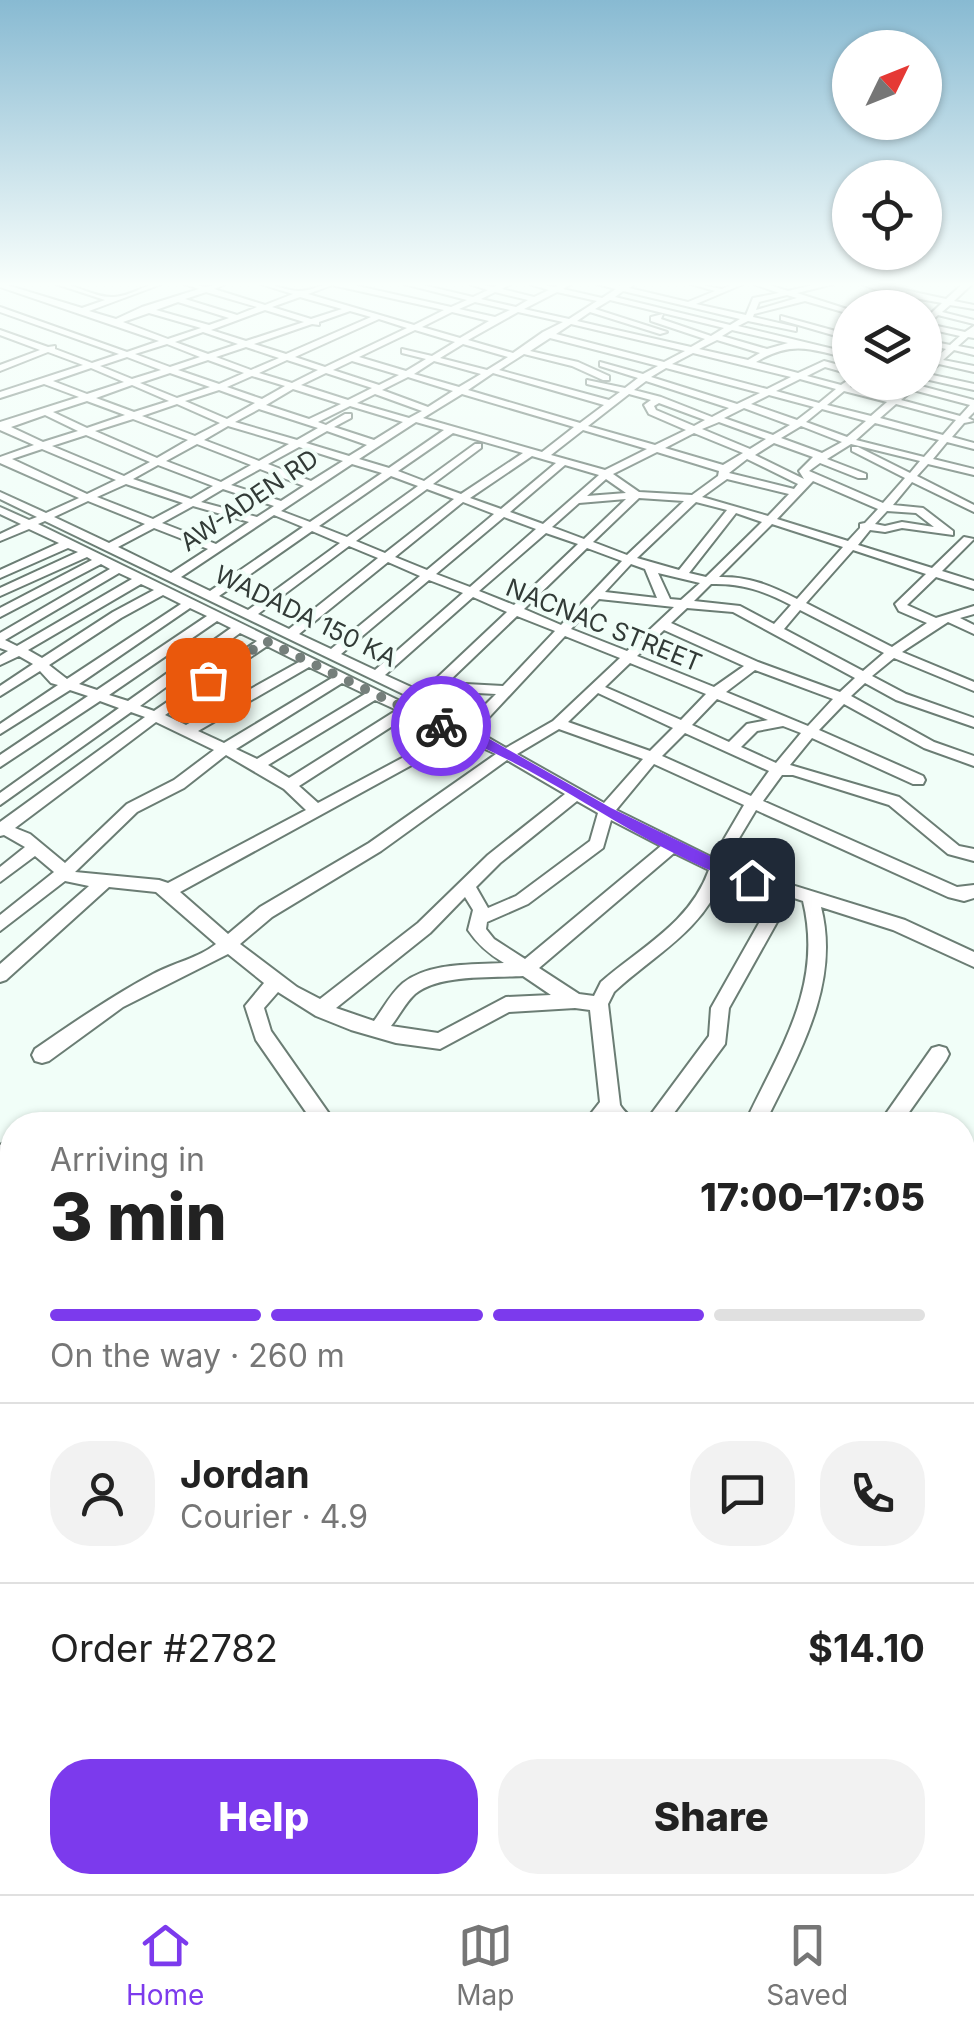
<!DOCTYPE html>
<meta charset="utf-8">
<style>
body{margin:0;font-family:Inter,sans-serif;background:#f2f2f2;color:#222;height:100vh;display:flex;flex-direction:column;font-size:38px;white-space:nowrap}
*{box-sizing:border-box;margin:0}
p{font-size:32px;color:#767676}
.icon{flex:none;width:55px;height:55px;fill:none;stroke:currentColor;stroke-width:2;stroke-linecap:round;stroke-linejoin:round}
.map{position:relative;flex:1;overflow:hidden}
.panel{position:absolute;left:0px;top:1112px;width:975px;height:782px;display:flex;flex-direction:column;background:#fff;border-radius:40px 40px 0 0;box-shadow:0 2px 8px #0004}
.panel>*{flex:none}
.needle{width:65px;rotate:47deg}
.controls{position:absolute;left:832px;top:30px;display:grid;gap:20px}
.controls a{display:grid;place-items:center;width:110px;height:110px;border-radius:50%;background:#fff;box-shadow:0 2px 8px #0004;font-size:50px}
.pin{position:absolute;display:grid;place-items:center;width:85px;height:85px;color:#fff;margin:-42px;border-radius:20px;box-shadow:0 5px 15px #0006}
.courier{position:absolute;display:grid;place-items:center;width:100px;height:100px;margin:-50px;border:8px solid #7c3aed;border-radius:50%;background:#fff;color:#222;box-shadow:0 2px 12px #0007}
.overview em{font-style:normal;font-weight:800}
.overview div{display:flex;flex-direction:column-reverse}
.overview{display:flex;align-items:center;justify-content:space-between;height:170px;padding:0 50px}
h1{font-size:65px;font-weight:800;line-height:75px}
.bar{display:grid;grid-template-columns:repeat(4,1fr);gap:15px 10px;align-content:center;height:120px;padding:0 50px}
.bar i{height:12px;border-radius:8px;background:#e0e0e0}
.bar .current{background:#7c3aed}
.bar p{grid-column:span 4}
.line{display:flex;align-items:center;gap:25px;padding:0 50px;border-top:2px solid #e0e0e0}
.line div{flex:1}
.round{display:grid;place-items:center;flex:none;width:105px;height:105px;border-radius:40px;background:#f2f2f2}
.cta{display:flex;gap:20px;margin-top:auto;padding:20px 50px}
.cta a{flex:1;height:115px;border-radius:40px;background:#7c3aed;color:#fff;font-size:40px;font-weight:800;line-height:115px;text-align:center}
.cta a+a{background:#f2f2f2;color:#222}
.dock{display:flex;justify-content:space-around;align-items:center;height:140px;border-top:2px solid #e0e0e0;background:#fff;font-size:28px;color:#767676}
.dock a{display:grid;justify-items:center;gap:5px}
.dock .current{color:#7c3aed}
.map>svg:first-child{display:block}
</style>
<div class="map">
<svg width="974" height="1894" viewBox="0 0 974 1894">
<rect width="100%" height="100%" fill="#f1fef8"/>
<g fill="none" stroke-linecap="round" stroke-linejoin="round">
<defs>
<g id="minor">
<path d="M 50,282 C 72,282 94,298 113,297 C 131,297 147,282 167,282 L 89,311 L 116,319 L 142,307 L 199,289 L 179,282 L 206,287 L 230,282 L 214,289 L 265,305 L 293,294 L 254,282 C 270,282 283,290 297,291 C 311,292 325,282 340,282 L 451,307 L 467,300 L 396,282 L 410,282 L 473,297 L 488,290 L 463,282 L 494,287 L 504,282 L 514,282 L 502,289 L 534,297 L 549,290 L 523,282 L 555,287 L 564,282 L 574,282 L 563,289 L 602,298 L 616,289 L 590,282 L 621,286 L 628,282 L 637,282 L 629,288 L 688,302 L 715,291 L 684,282 L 722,289 L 738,282 L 760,282 L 788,291 L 826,282 L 841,282 L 797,293 L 850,310 L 850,314 L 805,301 L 754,314 L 753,317 L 796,327 L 796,331 L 748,321 L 738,326 L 850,353 L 850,359 C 812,349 792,340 756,362 L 798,373 L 824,361 L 850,368 L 850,374 L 825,367 L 807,376 L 841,385 L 850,379 L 850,382 L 854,382 L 850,387 L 892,398 L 904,387 L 890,382 L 920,382 L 917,385 L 974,400 L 974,412 L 968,418 L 974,421 L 964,423 L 952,437 L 974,443 L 974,449 L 947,442 L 933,459 L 974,469 L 974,475 L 928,464 L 917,476 L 974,505 L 974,512 L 912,482 L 893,505 L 923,508 L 953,531 L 953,535 L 902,528 L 885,532 L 870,530 L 858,545 L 932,568 L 964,537 L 974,539 L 942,571 L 974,581 L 974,589 L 936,577 L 907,605 L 936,618 L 974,606 L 974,614 L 960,618 L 974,625 L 974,634 L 948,622 L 902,652 L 974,682 L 974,691 L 894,658 L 872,676 L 906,694 L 974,718 L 974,727 L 896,700 L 865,683 L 851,696 L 934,742 L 974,756 L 974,766 L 924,748 L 844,704 L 819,730 L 923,776 L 925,780 L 923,784 L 913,784 L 812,738 L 790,765 L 899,797 L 959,846 L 974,849 L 974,861 L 948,854 L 889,805 L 793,775 L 782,775 L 763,801 L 957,887 L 974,885 L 974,898 L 964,901 L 948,897 L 756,810 L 738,840 L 727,865 L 905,920 L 974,952 L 974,967 L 893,930 L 821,907 C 841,985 797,1057 764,1125 L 744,1125 C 779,1050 824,987 803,901 L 791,897 L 729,1008 L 725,1044 L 665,1125 L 643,1125 L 709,1036 L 711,1008 L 776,893 L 723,876 C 704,930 654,955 614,992 L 608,1004 L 620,1105 C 625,1114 633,1116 637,1125 L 609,1125 L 608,1122 L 605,1125 L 582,1125 L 600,1102 L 590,1010 L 575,1008 L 509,1012 L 440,1049 L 396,1043 L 351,1030 L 316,1016 L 278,992 L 264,1008 L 271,1031 L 337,1125 L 315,1125 L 256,1040 L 245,1006 L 264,983 L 228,954 L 123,1007 L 49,1061 L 42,1063 L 35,1061 L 32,1055 L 35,1049 C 74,1022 112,996 153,974 C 173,963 199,958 216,944 L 156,892 L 109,887 L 6,980 L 0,982 L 0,964 L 89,886 L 65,881 L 0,931 L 0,915 L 54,872 L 35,856 L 0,882 L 0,867 L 25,847 L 4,835 L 0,836 L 0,822 L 145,717 L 131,712 L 0,805 L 0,793 L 119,708 L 100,701 L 0,767 L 0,755 L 88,696 L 70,690 L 0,734 L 0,724 L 58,685 L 51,683 L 40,671 L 0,696 L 0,686 L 33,664 L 19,656 L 0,665 L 0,656 L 8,651 L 0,648 L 0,633 L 110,569 L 101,564 L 0,617 L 0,608 L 92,560 L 87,557 L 0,596 L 0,588 L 78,552 L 68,548 L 0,578 L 0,570 L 59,543 L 29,529 L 0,541 L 0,534 L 21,524 L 0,514 L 0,507 L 29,520 L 37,517 L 0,499 L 0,492 L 46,513 L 79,498 L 0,463 L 0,457 L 34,445 L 0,430 L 0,422 L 79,397 L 44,384 L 0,398 L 0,392 L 83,365 L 48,352 L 0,371 L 0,365 L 40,350 L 0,335 L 0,330 L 48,347 L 55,346 L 55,349 L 92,363 L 119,354 L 0,312 L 0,307 L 127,352 L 159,341 L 0,287 L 0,283 L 82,308 L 105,300 ZM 748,282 L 779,293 L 753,298 L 746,315 L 696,304 ZM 332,285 L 444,310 L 414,325 L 308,294 ZM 623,291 L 740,319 L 730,325 L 615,297 ZM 206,292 L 257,307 L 237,315 L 185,299 ZM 495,292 L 528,300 L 516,307 L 481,299 ZM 557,292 L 597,301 L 569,319 L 524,309 ZM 787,295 L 797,298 L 756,310 L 759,302 ZM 300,297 L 342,309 L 311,319 L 272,307 ZM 610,300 L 724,328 L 711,336 L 661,319 L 663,314 L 651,317 L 651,321 L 705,339 L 691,347 L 577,321 L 590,312 L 660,334 L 667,332 L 595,309 ZM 178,302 L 229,318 L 209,325 L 156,310 ZM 475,302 L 510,310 L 495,317 L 459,309 ZM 265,310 L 304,322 L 246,341 L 211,330 ZM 350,311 L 371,317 L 286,354 L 254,344 L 312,324 L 319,325 L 319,322 ZM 452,312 L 489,321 L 460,338 L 422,327 ZM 518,312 L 563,322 L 543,332 L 513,353 L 468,340 ZM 149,313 L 201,328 L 168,339 L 123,322 ZM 379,319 L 407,328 L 325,367 L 295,357 ZM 571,324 L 685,351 L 664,362 L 556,334 ZM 415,330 L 455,342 L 432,356 L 402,349 L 402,353 L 426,359 L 406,371 L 359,357 ZM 732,330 L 788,343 L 767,349 L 722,336 ZM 203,332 L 238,344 L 208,354 L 175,342 ZM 550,338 L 658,366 L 643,374 L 600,362 L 600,366 L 638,378 L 625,388 L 587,380 L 587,384 L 620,392 L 609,400 L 499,370 L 524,354 L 572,366 L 603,380 L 609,380 L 609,376 L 578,362 L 530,351 ZM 717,340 L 760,353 L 748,360 L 699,349 ZM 167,344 L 200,357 L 170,367 L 135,354 ZM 463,344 L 508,357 L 487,370 L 440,358 ZM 246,347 L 279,358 L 251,370 L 216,357 ZM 693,353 L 791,377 L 767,389 L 672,364 ZM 127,357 L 161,370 L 132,379 L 100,366 ZM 208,360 L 244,373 L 219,384 L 178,370 ZM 287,360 L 318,370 L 292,383 L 259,373 ZM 352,361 L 399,375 L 379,385 L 333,370 ZM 434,361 L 481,374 L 459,387 L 414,374 ZM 91,368 L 124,382 L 87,394 L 53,381 ZM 666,368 L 760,393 L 737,404 L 651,377 ZM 170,373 L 210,387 L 177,398 L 140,383 ZM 326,373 L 372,388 L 348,400 L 301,385 ZM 493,373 L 604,405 L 580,423 L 468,390 ZM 252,376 L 285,386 L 262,399 L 227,387 ZM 408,377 L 453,391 L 428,407 L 382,390 ZM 800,379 L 836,389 L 819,403 L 776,391 ZM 646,381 L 729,408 L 712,417 L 661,397 L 634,390 ZM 132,385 L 169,401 L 134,412 L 96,398 ZM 293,389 L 341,404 L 309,419 L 266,405 ZM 219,390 L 255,403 L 227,419 L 185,401 ZM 913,390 L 970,405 L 960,416 L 901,400 ZM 844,391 L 887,402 L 871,416 L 827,405 ZM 375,394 L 422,411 L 409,418 L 357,403 ZM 462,394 L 574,427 L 542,452 L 423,418 ZM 629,394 L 651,400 L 644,405 L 649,414 L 686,430 L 655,445 L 588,426 ZM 769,395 L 814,407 L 797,420 L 751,404 ZM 87,401 L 125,415 L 87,428 L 53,412 ZM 659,403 L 705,420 L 694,426 L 656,410 L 654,406 ZM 177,404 L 220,423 L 195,436 L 142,416 ZM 896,404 L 956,420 L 943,435 L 880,418 ZM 350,406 L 403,422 L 374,440 L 334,427 L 351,418 L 351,414 L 345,414 L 326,425 L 318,422 ZM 744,408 L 790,425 L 773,435 L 724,418 ZM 259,409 L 318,428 L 297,440 L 235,422 ZM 822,409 L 866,421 L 847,437 L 806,422 ZM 45,415 L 78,431 L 43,442 L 11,427 ZM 133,419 L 188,440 L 157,458 L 95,431 ZM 416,422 L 444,430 L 389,468 L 359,459 ZM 719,422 L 766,439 L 750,449 L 702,429 ZM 875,423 L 939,440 L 924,457 L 856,440 ZM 228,426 L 289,444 L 259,461 L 204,440 ZM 801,426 L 842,442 L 822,453 L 781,438 ZM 583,430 L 647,449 L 605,470 L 551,455 ZM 327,431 L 367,445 L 349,456 L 306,443 ZM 453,433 L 523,453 L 461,494 L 433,484 L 481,448 L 481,444 L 475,444 L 424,481 L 398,471 ZM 694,433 L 743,453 L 723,465 L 665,448 ZM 86,435 L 150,462 L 124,476 L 52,446 ZM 774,443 L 813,457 L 799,471 L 804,479 L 755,455 ZM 197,444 L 251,465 L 221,482 L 166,461 ZM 851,444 L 920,461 L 910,473 L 858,447 L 852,447 L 852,451 L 905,478 L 883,503 L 809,471 L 820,463 L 858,478 L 866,478 L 866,474 L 827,459 ZM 299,447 L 343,461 L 311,481 L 268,464 ZM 42,449 L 116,480 L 87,494 L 12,459 ZM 657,452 L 719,471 L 718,476 L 692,495 L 639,492 L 613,474 ZM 532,456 L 556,463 L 501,509 L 470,498 ZM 747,459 L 798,484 L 794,489 L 729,473 ZM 352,464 L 382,473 L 310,522 L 281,511 ZM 158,465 L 213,486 L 191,499 L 133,479 ZM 565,465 L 599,475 L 543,524 L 510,512 ZM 260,469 L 304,486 L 281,501 L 231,485 ZM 391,476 L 418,486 L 347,537 L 319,526 ZM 606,479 L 626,493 L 587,496 ZM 727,479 L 789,494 L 768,516 L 702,497 ZM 813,481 L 878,509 L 865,523 L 860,524 L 860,528 L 848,541 L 777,519 ZM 126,484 L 183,503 L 153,519 L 97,497 ZM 223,489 L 274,506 L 257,517 L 201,502 ZM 427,489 L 454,499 L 385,553 L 356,541 ZM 639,498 L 684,501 L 627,555 L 593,542 ZM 626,499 L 584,539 L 552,527 L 579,503 ZM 88,501 L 145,524 L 109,543 L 54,517 ZM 463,502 L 494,514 L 427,570 L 395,557 ZM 696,502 L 727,510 L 679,570 L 637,558 ZM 193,506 L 249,522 L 216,544 L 162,523 ZM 887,511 L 916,513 L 934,527 L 902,522 L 885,526 L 875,524 ZM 736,513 L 762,522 L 706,577 L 689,573 ZM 274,515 L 303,527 L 210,591 L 181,577 ZM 504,517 L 536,529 L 470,587 L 436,574 ZM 45,521 L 457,720 L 465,730 L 451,726 L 38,524 ZM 772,524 L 843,547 L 797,599 C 772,586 748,576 719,577 ZM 154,528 L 208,549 L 171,573 L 118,547 ZM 312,531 L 340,543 L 248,610 L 219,596 ZM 546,533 L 578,544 L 514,605 L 479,591 ZM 349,546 L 378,558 L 289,629 L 258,614 ZM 587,548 L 622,561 L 561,625 L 524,609 ZM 853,550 L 926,574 L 895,604 L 899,611 L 927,623 L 892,647 L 806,603 ZM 388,562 L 420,576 L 331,649 L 299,634 ZM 631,564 L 645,569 L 657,598 L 605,592 ZM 119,573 L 132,579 L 17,646 L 5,640 ZM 658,573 L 700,583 L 681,600 L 670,599 ZM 429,580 L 463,593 L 375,670 L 341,654 ZM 141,584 L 154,590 L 113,612 L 42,658 L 28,650 ZM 711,584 C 742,583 764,591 791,605 L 774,624 L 740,606 L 694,601 ZM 163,595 L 181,604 L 67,679 L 49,665 L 121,618 ZM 473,597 L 507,612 L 422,692 L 385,675 ZM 599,599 L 665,606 L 674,607 L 627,651 L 571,629 ZM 190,608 L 207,616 L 97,690 L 79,684 ZM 687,608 L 733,612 L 855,678 L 840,692 L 758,662 L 671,623 ZM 800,610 L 884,653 L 863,671 L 784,629 ZM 517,616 L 555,631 L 503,686 L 447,683 ZM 217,621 L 231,628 L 128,701 L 109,695 ZM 664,630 L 744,666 L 714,687 L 637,656 ZM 240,633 L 257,641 L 154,711 L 140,706 ZM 565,636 L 620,658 L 553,721 L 506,748 L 487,737 L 479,728 ZM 267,646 L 299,662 L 186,725 L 165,715 ZM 630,663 L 706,694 L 681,720 L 605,687 ZM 309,667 L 332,678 L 224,743 L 198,731 ZM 755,670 L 833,699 L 808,726 L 726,692 ZM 342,683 L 365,694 L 257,759 L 236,749 ZM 439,691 L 496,694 L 471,719 L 467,714 L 432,697 ZM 598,693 L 673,728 L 650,751 L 568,722 ZM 717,699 L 768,720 L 747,724 L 729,742 L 692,725 ZM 375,700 L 397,710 L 289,778 L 268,765 ZM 408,716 L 447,734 L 318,803 L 299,786 ZM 156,722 L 214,750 L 174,780 L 127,804 L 65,863 L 30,834 L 15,828 ZM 783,726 L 801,733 L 776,763 L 741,747 L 757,731 ZM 559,729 L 643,759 L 604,803 L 517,754 ZM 685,733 L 769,771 L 751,796 L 662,756 ZM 461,738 L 496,754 L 369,843 L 260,907 L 228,934 L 180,892 ZM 226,755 L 284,789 L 306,810 L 168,883 L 159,880 L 75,872 L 137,812 L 184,788 ZM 507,760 L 565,794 L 488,855 L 418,923 L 320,999 L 297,987 L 240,944 L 272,917 L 381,851 ZM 654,764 L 744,805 L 713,858 L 616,810 ZM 577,801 L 598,813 L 590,841 L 516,896 L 488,908 L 476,887 L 500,863 ZM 611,820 L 661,846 L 525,959 L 494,939 L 486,929 L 487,922 L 528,904 L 603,848 ZM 674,853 L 709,870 C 690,923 641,947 601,982 L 594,996 L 579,994 L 539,968 ZM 465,897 L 473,910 L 468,930 C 478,945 489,954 504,963 C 471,965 430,962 403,983 C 391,993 383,1009 374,1021 L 336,1008 L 430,933 ZM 523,976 L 551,995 L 506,997 L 438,1033 L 391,1026 C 399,1016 406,1002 415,994 C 439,974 493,978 523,976 Z"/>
<polygon points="868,282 946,299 965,282 974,282 954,301 974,305 974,309 950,305 942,312 974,320 974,324 938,315 928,324 965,332 974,326 974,338 968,337 958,346 974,349 974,355 954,350 943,360 974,366 974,372 939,364 928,374 974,384 974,390 925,379 925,367 930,363 927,362 927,358 935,358 946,349 925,344 925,340 950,345 960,336 925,328 925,319 942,303 893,294 897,298 890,300 882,292 859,283"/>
<polygon points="781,316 850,335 850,340 781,320"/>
<polygon points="939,1046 946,1048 949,1054 946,1060 900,1125 878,1125 932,1048"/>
<polygon points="12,1138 12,1161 0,1169 0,1145"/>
<polygon points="974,1177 974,1204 962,1212 962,1185"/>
<polygon points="12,1220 12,1246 0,1254 0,1228"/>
<polygon points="962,1384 974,1389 974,1415 962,1410"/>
<polygon points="974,1453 974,1490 971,1495 962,1499 962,1461"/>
<polygon points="0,1608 12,1614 12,1646 0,1640"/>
<polygon points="12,1755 12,1795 0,1802 0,1761"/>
<polygon points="247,1882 288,1882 293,1894 253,1894"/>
<polygon points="419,1882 414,1894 382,1894 387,1882"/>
<polygon points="541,1882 573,1882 569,1894 537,1894"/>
<polygon points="681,1882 676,1894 644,1894 649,1882"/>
</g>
</defs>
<use href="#minor" stroke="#6b7d74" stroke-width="4"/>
<use href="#minor" fill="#fff" fill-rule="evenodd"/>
</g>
<linearGradient id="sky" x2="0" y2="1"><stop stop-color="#88bad2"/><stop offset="0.52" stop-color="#f9fffc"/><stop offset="1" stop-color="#f9fffc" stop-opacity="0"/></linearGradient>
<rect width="974" height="547" fill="url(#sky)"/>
<path fill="#7c3aed" d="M 441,722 L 486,737 L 611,808 L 759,880 L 752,886 C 639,850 547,766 436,729 L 434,726 Z"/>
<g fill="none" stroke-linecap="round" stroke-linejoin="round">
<polyline stroke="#757f7b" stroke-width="10" stroke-dasharray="0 18" points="208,680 266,641 441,726"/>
</g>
<g text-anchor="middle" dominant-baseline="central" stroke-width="8" stroke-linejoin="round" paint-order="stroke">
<g font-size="25" fill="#323b37" stroke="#f1fef8">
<text transform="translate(249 500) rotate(-34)">AW-ADEN RD</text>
<text transform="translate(306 616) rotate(26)">WADADA 150 KA</text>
<text transform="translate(604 625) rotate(22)">NACNAC STREET</text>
</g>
</g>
</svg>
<div class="controls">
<a><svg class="needle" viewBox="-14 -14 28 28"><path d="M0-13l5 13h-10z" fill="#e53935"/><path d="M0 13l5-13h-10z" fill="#767676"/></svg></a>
<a><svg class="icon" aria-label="locate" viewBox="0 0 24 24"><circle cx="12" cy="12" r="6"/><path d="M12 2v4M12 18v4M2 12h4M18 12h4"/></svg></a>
<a><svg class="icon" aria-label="layers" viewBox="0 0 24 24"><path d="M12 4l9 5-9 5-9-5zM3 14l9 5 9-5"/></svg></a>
</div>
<div class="pin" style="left:208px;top:680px;background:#ea580c"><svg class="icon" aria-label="bag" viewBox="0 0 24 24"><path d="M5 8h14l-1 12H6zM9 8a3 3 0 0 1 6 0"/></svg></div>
<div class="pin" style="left:752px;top:880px;background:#1f2937"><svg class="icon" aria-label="home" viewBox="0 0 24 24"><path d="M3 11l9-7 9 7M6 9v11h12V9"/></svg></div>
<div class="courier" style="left:441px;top:726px"><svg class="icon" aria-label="bike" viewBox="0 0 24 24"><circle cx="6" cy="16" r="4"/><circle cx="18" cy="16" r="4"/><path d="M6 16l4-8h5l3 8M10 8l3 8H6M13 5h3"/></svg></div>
<section class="panel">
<div class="overview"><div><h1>3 min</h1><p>Arriving in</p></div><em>17:00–17:05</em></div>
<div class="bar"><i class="current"></i><i class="current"></i><i class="current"></i><i></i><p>On the way · 260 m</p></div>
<div class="line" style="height:180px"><a class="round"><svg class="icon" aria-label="person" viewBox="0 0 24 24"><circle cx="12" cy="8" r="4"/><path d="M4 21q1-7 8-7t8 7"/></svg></a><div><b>Jordan</b><p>Courier · 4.9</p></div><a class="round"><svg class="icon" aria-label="chat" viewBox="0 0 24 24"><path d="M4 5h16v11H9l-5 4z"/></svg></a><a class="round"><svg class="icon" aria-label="phone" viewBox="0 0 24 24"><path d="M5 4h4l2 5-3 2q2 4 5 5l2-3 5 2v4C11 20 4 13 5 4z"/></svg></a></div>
<div class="line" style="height:130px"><div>Order #2782</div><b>$14.10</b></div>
<div class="cta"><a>Help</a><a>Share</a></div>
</section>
</div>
<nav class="dock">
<a class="current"><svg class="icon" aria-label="home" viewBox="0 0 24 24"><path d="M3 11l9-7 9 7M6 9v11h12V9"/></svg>Home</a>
<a><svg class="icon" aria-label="map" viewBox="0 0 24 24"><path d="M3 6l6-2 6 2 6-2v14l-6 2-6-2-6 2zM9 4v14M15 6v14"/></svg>Map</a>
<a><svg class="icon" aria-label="saved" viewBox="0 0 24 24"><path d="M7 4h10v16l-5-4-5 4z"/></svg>Saved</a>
</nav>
